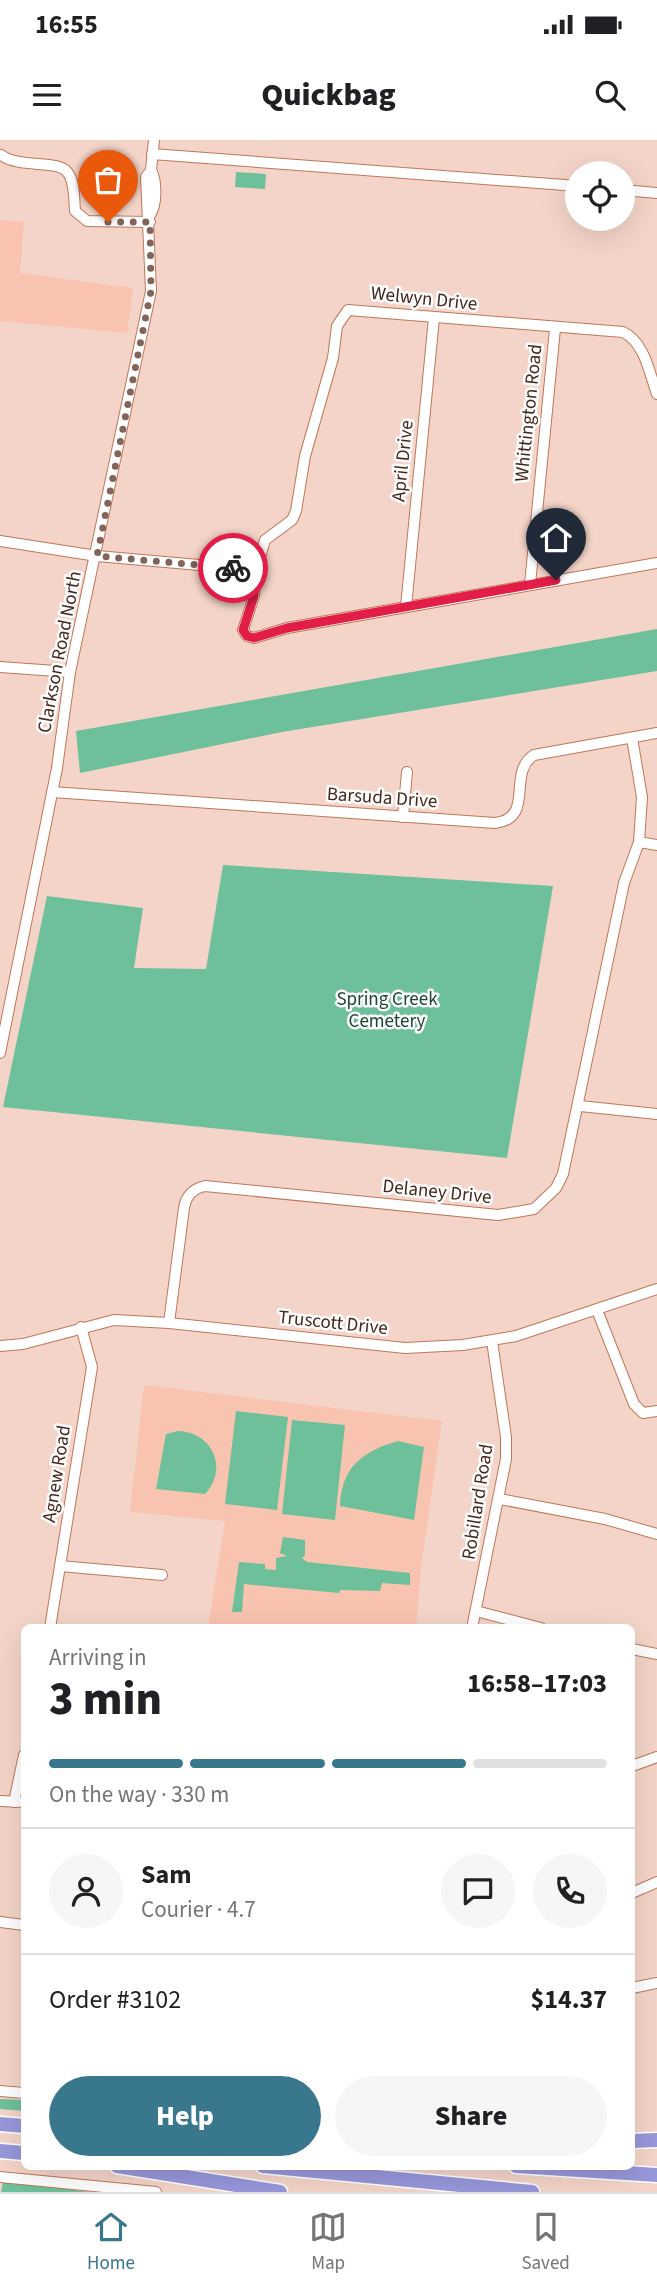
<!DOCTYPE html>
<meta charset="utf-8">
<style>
body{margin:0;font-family:"Source Sans 3",sans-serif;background:#f6f6f6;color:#202124;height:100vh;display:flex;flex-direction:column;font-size:26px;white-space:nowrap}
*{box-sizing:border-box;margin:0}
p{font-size:23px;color:#757577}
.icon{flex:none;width:38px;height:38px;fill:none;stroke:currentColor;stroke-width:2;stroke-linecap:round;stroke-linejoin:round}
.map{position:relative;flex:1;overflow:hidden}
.side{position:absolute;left:21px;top:1484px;width:614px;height:546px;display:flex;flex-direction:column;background:#fff;border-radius:10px;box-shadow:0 7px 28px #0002}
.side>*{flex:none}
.buttons{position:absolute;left:565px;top:21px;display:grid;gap:14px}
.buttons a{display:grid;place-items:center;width:70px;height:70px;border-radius:50%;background:#fff;box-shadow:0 7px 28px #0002;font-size:35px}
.pin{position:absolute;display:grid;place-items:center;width:60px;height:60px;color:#fff;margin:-72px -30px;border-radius:50% 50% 50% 0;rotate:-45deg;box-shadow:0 0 7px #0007}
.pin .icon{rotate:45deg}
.courier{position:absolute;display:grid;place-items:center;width:70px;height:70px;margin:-35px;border:5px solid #e11d48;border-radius:50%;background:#fff;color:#222;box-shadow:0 2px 9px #0007}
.overview em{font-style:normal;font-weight:800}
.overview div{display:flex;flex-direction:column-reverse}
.overview{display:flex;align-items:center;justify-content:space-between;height:119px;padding:0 28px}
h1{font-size:46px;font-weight:800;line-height:52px}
.bar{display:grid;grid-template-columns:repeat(4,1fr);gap:10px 7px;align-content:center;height:84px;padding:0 28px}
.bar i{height:9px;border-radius:5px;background:#e0e0e0}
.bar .current{background:#39778d}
.bar p{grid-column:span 4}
.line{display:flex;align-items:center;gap:18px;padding:0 28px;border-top:2px solid #e0e0e0}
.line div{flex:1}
.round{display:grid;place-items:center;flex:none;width:74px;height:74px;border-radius:37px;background:#f6f6f6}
.primary-button{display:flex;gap:14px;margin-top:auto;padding:14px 28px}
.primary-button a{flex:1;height:80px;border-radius:42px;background:#39778d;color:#fff;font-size:28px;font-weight:800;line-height:80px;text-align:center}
.primary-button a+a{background:#f6f6f6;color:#202124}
.status{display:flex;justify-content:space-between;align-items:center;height:49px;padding:0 35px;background:#fff;direction:ltr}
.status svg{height:19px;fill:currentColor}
header{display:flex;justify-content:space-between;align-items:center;height:91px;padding:0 28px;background:#fff;font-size:32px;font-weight:800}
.tabs{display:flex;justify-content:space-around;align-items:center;height:98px;border-top:2px solid #e0e0e0;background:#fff;font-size:19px;color:#757577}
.tabs a{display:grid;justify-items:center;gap:4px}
.tabs .current{color:#39778d}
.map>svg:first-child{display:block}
</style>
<div class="status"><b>16:55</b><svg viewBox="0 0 49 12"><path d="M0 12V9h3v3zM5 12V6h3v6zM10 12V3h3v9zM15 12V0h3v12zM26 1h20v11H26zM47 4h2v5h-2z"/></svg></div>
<header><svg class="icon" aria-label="menu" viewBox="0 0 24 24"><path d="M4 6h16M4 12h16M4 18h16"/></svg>Quickbag<svg class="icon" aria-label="search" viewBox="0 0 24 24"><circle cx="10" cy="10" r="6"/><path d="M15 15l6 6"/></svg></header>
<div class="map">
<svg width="657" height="2052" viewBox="0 0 657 2052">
<rect width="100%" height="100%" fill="#f4d4c8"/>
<g fill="#f8c4af">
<polygon points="0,80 24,82 20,133 133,148 127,193 0,181"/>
<polygon points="144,1245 442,1281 421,1428 416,1487 208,1487 225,1381 130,1372"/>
</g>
<g fill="#6ec09b">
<polygon points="236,32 266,34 265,49 235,47"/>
<polygon points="657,489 657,531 282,592 80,633 76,591"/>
<polygon points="223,725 553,746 507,1018 3,967 47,756 143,768 134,828 206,829"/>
<polygon points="236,1271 288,1277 277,1370 225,1364"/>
<polygon points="292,1280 345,1285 335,1380 282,1374"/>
<path d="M 178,1291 C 212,1292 229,1328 205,1354 L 156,1349 L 166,1294 Z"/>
<path d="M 398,1301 L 424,1307 L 414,1380 L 340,1366 C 341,1327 363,1311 398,1301 Z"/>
<polygon points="283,1397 305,1400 305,1415 302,1418 307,1422 410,1433 410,1445 382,1443 380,1451 340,1450 339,1453 244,1444 242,1472 232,1472 239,1422 265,1424 265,1429 276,1430 276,1418 287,1416 280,1413"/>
<polygon points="0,1959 24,1960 24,1971 0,1969"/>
<polygon points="3,2041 90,2052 1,2052"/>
</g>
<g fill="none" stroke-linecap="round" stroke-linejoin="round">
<defs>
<g id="minor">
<polyline points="152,14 578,46"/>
<path d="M 1,15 C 20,29 59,19 68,33 C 75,42 74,60 75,71 L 87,81 L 150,82"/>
<polyline points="623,50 657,53"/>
<path d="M 150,75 C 157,65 157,41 151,30"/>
<path d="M 657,254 C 649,232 645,203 623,192 L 348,170 L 337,186 L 333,218 L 305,316 L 296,371 L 292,380 L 265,400 L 256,430 L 254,456 L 243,490 L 247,496 L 254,498 L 287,488 L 657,423"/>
<polyline points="0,401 97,416 256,430"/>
<polyline points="530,444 555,189"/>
<polyline points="406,467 434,178"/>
<polyline points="0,527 70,532"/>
<path d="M 52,652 L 495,683 C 536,678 506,633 534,615 L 657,593"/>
<polyline points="403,677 407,632"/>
<polyline points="639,702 657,705"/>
<polyline points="0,913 57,628 70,532 151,151 146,37 151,30 154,0"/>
<polyline points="580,966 657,974"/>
<polyline points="597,1170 634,1264 643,1273 657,1271"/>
<path d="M 169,1183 L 184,1068 C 186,1056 192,1049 205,1046 L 498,1075 L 534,1069 L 556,1048 L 563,1034 L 624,743 L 639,702 L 642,657 L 632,598"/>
<polyline points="0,1206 23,1204 114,1180 169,1183 405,1208 463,1205 516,1196 657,1149"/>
<polyline points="500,1359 605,1379 657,1394"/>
<polyline points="60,1426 162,1435"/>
<polyline points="476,1471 541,1488"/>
<polyline points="50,1488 92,1227 81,1187"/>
<polyline points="472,1488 506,1319 506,1297 492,1201"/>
<polyline points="632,1509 657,1514"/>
<polyline points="632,1626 657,1617"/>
<polyline points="0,1661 24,1662"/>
<polyline points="14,1662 24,1615"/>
<polyline points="632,1753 657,1742"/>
<polyline points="0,1782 24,1785"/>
<polyline points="632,1848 657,1843"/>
<polyline points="0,1951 24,1953"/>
<polyline points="0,2037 156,2052"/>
</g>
<g id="highway">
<polyline points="0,1984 24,1986"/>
<polyline points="632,2001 657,2000"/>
<polyline points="0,2011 24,2013"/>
<polyline points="117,2026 280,2052"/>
<polyline points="263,2026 532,2052"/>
<polyline points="516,2026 657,2035"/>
</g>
</defs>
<use href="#minor" stroke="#be7759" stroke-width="12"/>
<use href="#highway" stroke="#fff" stroke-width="17"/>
<use href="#minor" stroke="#fff" stroke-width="10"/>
<use href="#highway" stroke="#9797db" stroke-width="14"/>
</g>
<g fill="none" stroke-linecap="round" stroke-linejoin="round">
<polyline stroke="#826458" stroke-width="7" stroke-dasharray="0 12.6" points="108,82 150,82 151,151 97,416 233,428"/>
<polyline stroke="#e11d48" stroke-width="9" points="233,428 256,430 254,456 243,490 247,496 254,498 287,488 556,440"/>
</g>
<g text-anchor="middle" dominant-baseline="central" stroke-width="5" stroke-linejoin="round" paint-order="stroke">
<g font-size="19" fill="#45271b" stroke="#fdfdfd">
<text transform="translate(424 159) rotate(6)">Welwyn Drive</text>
<text transform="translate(529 273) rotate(-84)">Whittington Road</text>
<text transform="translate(403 321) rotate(-84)">April Drive</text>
<text transform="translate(60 512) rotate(-79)">Clarkson Road North</text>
<text transform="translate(382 658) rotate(4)">Barsuda Drive</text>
<text transform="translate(437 1052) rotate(6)">Delaney Drive</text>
<text transform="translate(333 1183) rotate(6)">Truscott Drive</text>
<text transform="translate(57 1334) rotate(-81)">Agnew Road</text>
<text transform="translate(478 1362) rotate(-81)">Robillard Road</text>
</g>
<g font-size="19" fill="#1c4634" stroke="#fdfdfd">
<text x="387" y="859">Spring Creek<tspan x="387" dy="22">Cemetery</tspan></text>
</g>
</g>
</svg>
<div class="buttons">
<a><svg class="icon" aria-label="locate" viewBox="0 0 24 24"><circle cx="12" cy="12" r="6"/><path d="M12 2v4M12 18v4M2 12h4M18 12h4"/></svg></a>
</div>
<div class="pin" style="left:108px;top:82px;background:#ea580c"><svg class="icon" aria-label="bag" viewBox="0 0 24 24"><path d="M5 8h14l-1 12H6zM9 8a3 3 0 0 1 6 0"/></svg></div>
<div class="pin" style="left:556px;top:440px;background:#1f2937"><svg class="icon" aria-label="home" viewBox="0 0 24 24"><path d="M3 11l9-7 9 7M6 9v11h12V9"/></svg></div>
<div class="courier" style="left:233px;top:428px"><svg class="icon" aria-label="bike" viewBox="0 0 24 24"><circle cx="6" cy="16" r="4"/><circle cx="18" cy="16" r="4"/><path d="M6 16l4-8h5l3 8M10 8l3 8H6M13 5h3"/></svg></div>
<section class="side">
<div class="overview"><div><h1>3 min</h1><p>Arriving in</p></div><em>16:58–17:03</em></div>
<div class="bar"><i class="current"></i><i class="current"></i><i class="current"></i><i></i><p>On the way · 330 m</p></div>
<div class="line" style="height:126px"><a class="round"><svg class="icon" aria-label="person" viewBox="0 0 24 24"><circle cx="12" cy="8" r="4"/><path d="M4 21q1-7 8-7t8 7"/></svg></a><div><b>Sam</b><p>Courier · 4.7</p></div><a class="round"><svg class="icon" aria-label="chat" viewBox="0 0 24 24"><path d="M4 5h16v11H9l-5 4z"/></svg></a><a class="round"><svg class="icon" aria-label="phone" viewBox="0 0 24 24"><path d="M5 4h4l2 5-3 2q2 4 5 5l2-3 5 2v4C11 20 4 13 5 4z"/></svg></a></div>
<div class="line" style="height:91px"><div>Order #3102</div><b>$14.37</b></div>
<div class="primary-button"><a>Help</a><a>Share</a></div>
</section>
</div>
<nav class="tabs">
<a class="current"><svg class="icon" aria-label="home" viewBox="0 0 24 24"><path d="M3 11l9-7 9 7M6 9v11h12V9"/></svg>Home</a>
<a><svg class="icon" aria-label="map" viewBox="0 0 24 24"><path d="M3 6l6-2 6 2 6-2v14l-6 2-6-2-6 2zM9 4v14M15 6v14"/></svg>Map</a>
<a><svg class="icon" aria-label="saved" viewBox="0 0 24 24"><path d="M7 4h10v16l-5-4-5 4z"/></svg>Saved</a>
</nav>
